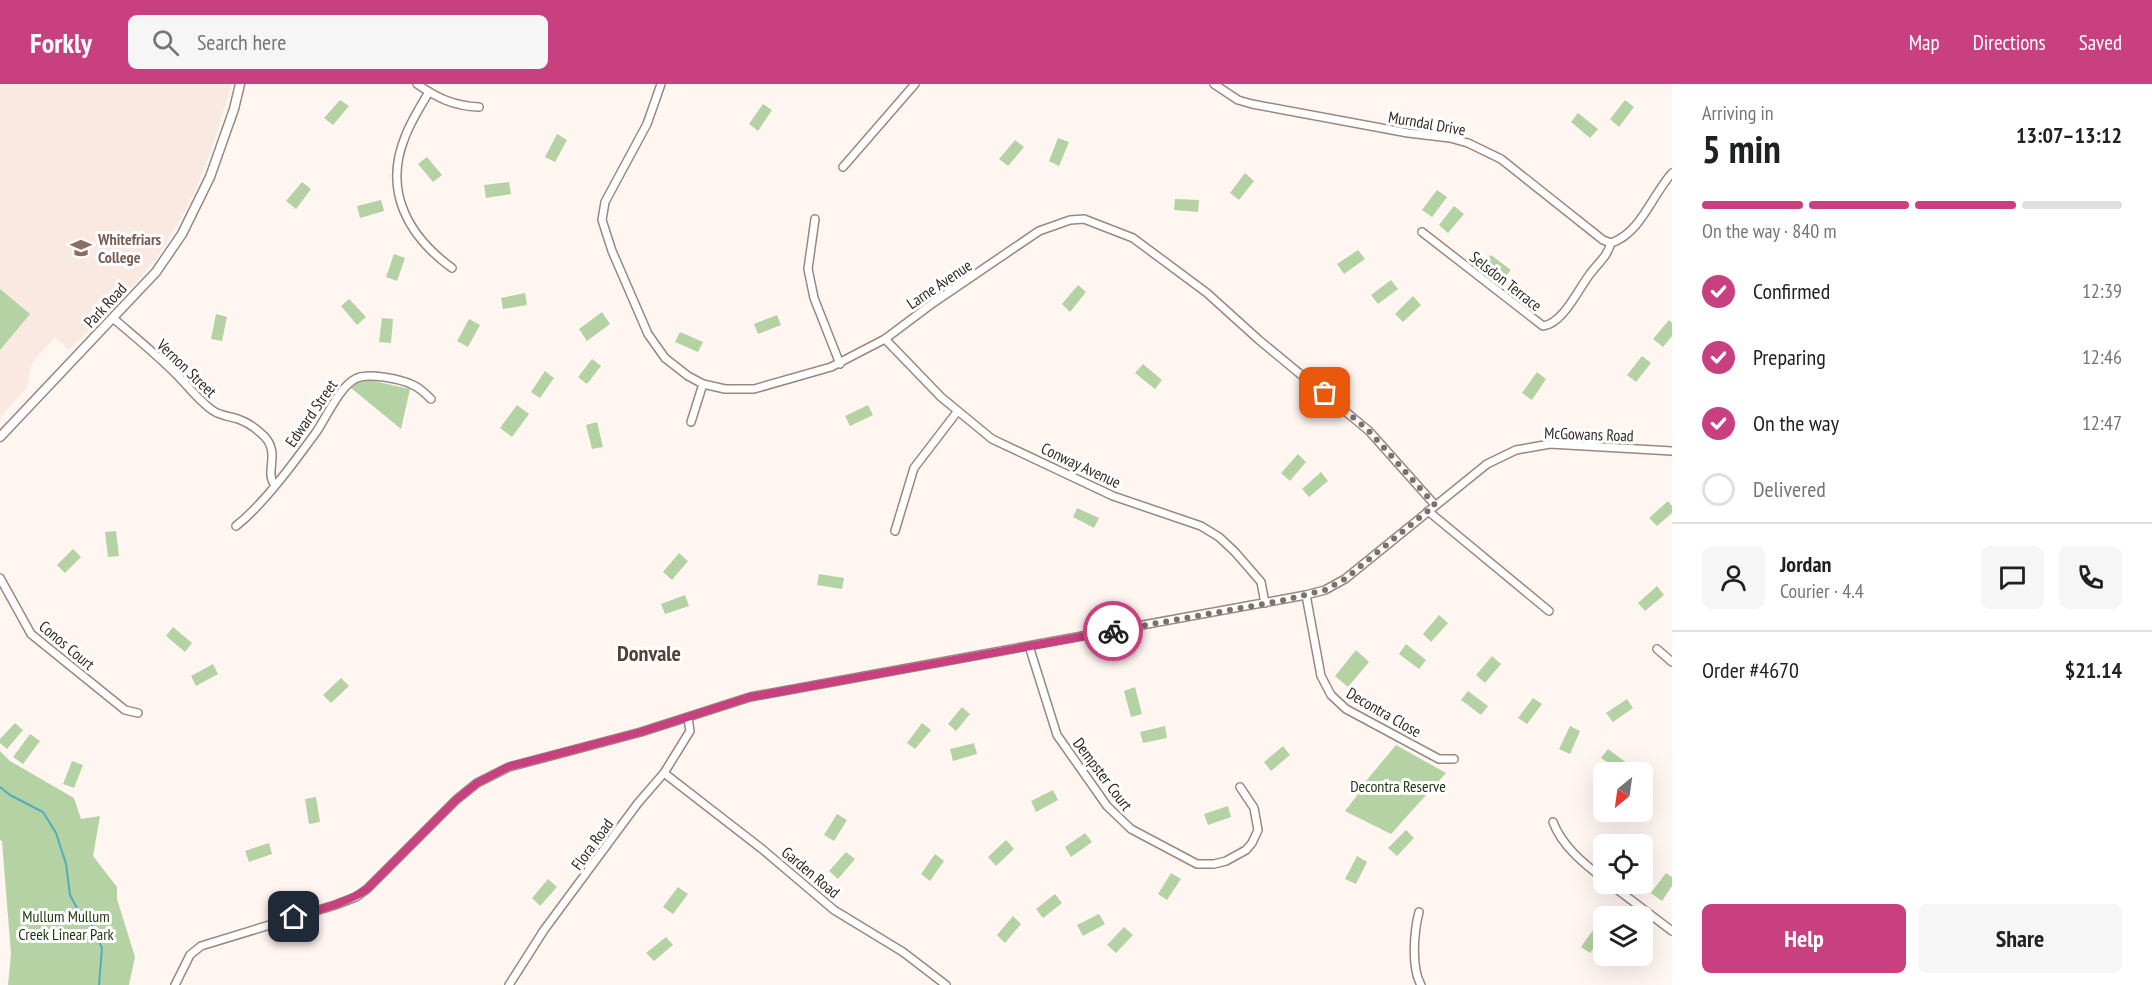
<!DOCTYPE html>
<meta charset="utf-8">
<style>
body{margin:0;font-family:"PT Sans Narrow",sans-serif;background:#f6f6f6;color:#202124;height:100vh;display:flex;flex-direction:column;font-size:22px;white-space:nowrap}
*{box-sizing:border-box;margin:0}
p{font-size:20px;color:#757577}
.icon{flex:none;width:33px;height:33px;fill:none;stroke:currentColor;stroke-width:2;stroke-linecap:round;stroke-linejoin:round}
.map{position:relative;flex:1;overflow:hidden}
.details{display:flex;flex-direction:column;background:#fff;width:480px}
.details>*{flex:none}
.needle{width:39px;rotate:209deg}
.controls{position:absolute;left:1593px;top:678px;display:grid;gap:12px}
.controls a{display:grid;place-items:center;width:60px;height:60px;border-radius:9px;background:#fff;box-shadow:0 6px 24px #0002;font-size:30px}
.pin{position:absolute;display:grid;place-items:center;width:51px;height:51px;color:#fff;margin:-26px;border-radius:12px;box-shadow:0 3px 9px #0006}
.courier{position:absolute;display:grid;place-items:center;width:60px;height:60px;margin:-30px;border:4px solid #c8407f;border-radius:50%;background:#fff;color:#222;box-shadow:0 2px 8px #0007}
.summary em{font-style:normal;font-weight:600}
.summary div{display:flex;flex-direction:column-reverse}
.summary{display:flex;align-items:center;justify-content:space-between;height:102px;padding:0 30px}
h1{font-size:39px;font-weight:600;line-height:45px}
.bar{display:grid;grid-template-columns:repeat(4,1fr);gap:9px 6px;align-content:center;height:72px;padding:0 30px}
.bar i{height:8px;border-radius:4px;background:#e0e0e0}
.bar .current{background:#c8407f}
.bar p{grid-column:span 4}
.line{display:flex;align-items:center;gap:15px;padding:0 30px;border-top:2px solid #e0e0e0}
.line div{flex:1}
.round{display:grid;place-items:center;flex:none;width:63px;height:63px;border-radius:9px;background:#f6f6f6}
ol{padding:0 30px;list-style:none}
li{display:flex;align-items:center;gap:18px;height:66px}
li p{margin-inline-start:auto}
li .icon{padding:6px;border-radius:50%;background:#c8407f;color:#fff;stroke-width:4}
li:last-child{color:#757577}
li i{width:33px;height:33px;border:3px solid #e0e0e0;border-radius:50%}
.button{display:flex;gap:12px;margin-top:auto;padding:12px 30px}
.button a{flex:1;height:69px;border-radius:9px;background:#c8407f;color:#fff;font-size:24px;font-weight:600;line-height:69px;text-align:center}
.button a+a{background:#f6f6f6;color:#202124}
header{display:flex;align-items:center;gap:36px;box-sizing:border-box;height:84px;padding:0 30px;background:#c8407f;color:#fff}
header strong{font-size:28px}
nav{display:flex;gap:33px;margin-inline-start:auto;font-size:21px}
.search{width:420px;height:54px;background:#f6f6f6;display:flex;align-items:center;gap:15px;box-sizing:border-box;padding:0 21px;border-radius:9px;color:#757577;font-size:22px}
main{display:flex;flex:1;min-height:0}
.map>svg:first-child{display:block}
</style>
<header>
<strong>Forkly</strong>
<div class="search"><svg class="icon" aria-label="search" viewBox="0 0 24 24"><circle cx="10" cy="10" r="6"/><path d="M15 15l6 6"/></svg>Search here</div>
<nav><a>Map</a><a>Directions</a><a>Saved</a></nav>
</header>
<main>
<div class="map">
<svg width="1672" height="901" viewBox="0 0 1672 901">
<rect width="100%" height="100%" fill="#fff6f2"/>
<polygon fill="#fae9e0" points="0,0 232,0 211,66 198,101 183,131 158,172 132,203 69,266 55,253 32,278 27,303 0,334"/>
<g fill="#b4d2a3">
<polygon points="340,16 349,22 333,41 324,34"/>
<polygon points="1625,16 1634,23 1619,43 1610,35"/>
<polygon points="763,20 772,26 758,47 749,40"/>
<polygon points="1578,29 1598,45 1590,54 1571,38"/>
<polygon points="557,50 567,56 555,78 545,73"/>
<polygon points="1058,54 1069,58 1059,82 1049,77"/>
<polygon points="1015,56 1024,63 1008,82 999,75"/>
<polygon points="427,73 442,91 433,98 418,80"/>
<polygon points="1245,89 1254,97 1239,116 1230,109"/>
<polygon points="302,98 311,105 296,125 286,117"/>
<polygon points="509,98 511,110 486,114 484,101"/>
<polygon points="1437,106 1447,113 1432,133 1422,126"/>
<polygon points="1175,115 1199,116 1198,128 1174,126"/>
<polygon points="381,116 384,127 360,134 357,122"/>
<polygon points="1454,122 1464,130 1448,149 1439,141"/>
<polygon points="1358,166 1365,175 1344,190 1337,180"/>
<polygon points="394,170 405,174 397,197 386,193"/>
<polygon points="1491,171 1511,186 1503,195 1484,180"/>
<polygon points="1391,196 1398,205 1378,220 1371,211"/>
<polygon points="1078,201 1086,208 1070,228 1062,220"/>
<polygon points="0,205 30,230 0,266"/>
<polygon points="525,209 527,221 503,225 501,214"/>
<polygon points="1413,212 1421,221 1403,238 1395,230"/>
<polygon points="349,215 366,233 357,241 341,222"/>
<polygon points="602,228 610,240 587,257 579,245"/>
<polygon points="216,230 227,233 222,257 211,255"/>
<polygon points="777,231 781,241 758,250 754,240"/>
<polygon points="382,234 393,235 391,259 379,258"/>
<polygon points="469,235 480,241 468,263 457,257"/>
<polygon points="1669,236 1672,239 1672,252 1663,263 1653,255"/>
<polygon points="680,248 703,258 698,268 675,258"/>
<polygon points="1642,272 1651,279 1636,298 1627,291"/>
<polygon points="592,275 601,282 587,300 578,293"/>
<polygon points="1143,280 1162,296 1155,305 1135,289"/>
<polygon points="545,287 554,294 540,314 531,308"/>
<polygon points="1537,288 1546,295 1532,316 1522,309"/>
<polygon points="369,296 410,305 401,345 351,304 357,298"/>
<polygon points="517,321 529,330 512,353 500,344"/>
<polygon points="868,321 873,331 850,342 845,332"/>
<polygon points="597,338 603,363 592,365 586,341"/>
<polygon points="1298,370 1306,378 1290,397 1281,389"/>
<polygon points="1321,388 1328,397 1309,413 1302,405"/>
<polygon points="1668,417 1672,422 1672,429 1657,442 1649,434"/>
<polygon points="1077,424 1099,434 1094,444 1073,433"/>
<polygon points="116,447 119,472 108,473 105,448"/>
<polygon points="73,465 81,473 65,489 57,481"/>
<polygon points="679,469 688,477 672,496 663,488"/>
<polygon points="819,490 844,494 842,505 817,501"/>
<polygon points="1657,502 1664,511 1645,527 1638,519"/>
<polygon points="685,511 689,522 665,530 661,520"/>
<polygon points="1439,531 1448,539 1431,558 1423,550"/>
<polygon points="173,543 192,559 185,568 166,552"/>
<polygon points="1406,560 1426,576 1419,585 1399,570"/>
<polygon points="1356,566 1369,578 1348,603 1335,592"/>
<polygon points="1492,572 1501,580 1485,599 1476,591"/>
<polygon points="213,580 218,590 196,602 191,592"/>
<polygon points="341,594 349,602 331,619 323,611"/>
<polygon points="1135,603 1142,630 1131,633 1124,607"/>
<polygon points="1468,607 1488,622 1481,631 1461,616"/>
<polygon points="1533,614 1542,620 1527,640 1518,634"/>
<polygon points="1627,615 1633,624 1613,638 1606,629"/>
<polygon points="962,623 970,630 956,647 948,640"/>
<polygon points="15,639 23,646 7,665 0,659 0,655"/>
<polygon points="922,639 931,646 915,665 907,659"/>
<polygon points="1165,642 1167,654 1143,659 1140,648"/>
<polygon points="1570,642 1580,647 1570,670 1559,665"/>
<polygon points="30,650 40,657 23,680 13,673"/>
<polygon points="974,659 977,670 953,677 950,665"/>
<polygon points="1396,661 1446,689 1391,750 1345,727 1362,705 1361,703"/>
<polygon points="1283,662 1290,671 1271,687 1264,678"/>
<polygon points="1608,665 1628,680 1622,688 1601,674"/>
<polygon points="0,667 10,677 74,714 81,735 100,732 93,772 117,803 117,815 135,873 129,901 8,901 11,870 2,757 0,756"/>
<polygon points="72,677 83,681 74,704 63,700"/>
<polygon points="1053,706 1058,716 1036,728 1031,717"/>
<polygon points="316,713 320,738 309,740 305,715"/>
<polygon points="1228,722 1231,733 1208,741 1204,730"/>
<polygon points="837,730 847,736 834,757 824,751"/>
<polygon points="1406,746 1414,754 1397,772 1388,764"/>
<polygon points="1085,749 1092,758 1071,773 1065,763"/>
<polygon points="1006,756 1014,765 996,782 988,773"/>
<polygon points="269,759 272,770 249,778 245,767"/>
<polygon points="846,768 855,775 838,795 829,787"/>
<polygon points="935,770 944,777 930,797 921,790"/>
<polygon points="1357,772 1367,778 1356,800 1345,795"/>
<polygon points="1171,789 1181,795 1167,816 1158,810"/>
<polygon points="1666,789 1672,793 1672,802 1662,817 1651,809"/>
<polygon points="548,795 557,803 540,822 532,814"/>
<polygon points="678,803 688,810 673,830 663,823"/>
<polygon points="1055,810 1062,819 1043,834 1036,825"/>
<polygon points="1099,830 1105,840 1083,852 1077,841"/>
<polygon points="1013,832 1021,840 1005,859 997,851"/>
<polygon points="1596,842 1603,848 1603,851 1590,869 1581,863"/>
<polygon points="1124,843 1133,851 1116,869 1107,861"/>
<polygon points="666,853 673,861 654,877 646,869"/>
</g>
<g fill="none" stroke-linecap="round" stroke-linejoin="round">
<polyline stroke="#51adbc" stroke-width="2" points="0,703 10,711 43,728 56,749 66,780 70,811 78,826 91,840 102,864 99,901"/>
<defs>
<g id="minor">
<path d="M 417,0 C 437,14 454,22 479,23"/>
<polyline points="661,0 647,40 605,118 602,136 612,167 648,250 665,274 688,292 703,300 725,305 754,305 831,283 885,255 933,219 1039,147 1070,136 1084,135 1133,154 1207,209 1259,256 1369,347 1435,421"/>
<polyline points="1214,0 1238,16 1252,20 1408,49 1450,54 1468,59 1501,75 1603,156 1611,159"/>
<path d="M 429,8 C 420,23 411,37 405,53 C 383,107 408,152 452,184"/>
<polyline points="843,83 915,0"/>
<polyline points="815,135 808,185 814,214 840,280"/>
<path d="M 1422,148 L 1543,242 C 1563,240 1579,204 1590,190 C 1598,179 1607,173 1611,159"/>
<path d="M 1611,159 C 1641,149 1652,111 1672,89"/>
<path d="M 114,235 C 135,253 156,270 176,290 C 188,302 198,316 212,326 C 220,332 229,332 238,335 C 247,338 258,346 265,353 C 280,370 265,387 274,400"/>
<polyline points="885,255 941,313 992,355 1113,412 1201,442 1219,453 1235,468 1261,498 1265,519"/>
<polyline points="691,338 703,300"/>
<polyline points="1428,427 1549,527"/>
<path d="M 236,442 C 264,420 295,377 317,347 C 327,332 339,304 355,295 C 367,288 401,295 413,301 C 420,304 426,310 431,315"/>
<polyline points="895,447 914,384 957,328"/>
<polyline points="0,494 31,550 125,626 138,629"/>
<polyline points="1306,511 1321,592 1331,611 1346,625 1439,675 1454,675"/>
<polyline points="1029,562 1057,651 1107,722 1131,745 1197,780 1214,780 1226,777 1246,766 1252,759 1258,746 1254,724 1240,703"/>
<polyline points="1657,565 1672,578"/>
<polyline points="664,689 762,765 834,826 903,868 946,901"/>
<path d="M 1553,738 C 1562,762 1584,780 1604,795"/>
<polyline points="1610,800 1672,847"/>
<path d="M 1419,828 C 1414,847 1411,884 1421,901"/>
<polyline points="175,901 190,871 201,862 335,821 356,813 367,805 456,716 477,699 509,683 641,648 750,613 1306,511 1325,506 1345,495 1487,380 1516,366 1550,360 1672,367"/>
<polyline points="509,901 544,846 638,719 664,689 690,647 688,634"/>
</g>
<polyline id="tertiary" points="0,353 156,188 182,150 210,93 234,25 240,0"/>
</defs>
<use href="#minor" stroke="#9a887d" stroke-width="10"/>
<use href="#tertiary" stroke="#9a887d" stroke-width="11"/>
<use href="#minor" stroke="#fff" stroke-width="7"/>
<use href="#tertiary" stroke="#fff" stroke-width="8"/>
</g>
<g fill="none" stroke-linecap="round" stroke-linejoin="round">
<polyline stroke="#7a716d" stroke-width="6" stroke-dasharray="0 10.8" points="1113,547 1280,517 1325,506 1345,495 1435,421 1369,347 1325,309"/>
<path stroke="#c8407f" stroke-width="8" d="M 294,833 C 320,825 345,820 367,805 L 456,716 L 477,699 L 508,683 L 641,648 L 750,613 L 1113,547"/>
</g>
<defs>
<symbol id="school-bare" viewBox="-9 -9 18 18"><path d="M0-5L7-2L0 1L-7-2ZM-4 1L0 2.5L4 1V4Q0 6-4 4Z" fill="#8d6e63" stroke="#fff" stroke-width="2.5" paint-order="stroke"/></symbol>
</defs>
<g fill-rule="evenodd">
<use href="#school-bare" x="66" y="149" width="30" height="30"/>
</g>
<g text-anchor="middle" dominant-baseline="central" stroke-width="6" stroke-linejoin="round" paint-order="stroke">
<g font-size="16" fill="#322a26" stroke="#fff">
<text transform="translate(1427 39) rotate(10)">Murndal Drive</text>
<text transform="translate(1506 197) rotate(38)">Selsdon Terrace</text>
<text transform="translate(939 200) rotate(-34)">Larne Avenue</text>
<text transform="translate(105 221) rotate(-47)">Park Road</text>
<text transform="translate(187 284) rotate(44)">Vernon Street</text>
<text transform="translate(311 329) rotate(-55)">Edward Street</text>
<text transform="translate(1589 350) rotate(2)">McGowans Road</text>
<text transform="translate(1081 381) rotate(25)">Conway Avenue</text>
<text transform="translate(67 561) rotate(40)">Conos Court</text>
<text transform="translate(1384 628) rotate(30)">Decontra Close</text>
<text transform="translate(1103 690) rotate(53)">Dempster Court</text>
<text transform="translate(592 760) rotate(-54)">Flora Road</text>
<text transform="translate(811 788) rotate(40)">Garden Road</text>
</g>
<g font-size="16" font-weight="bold" fill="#785e54" stroke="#fff" text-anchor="start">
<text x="98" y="155">Whitefriars<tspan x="98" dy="18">College</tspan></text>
</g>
<g font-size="16" fill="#1e360d" stroke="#fff">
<text x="1398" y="702">Decontra Reserve</text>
<text x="66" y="832">Mullum Mullum<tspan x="66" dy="18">Creek Linear Park</tspan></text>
</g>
<g font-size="22" font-weight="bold" fill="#514138" stroke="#fff">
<text x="649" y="569">Donvale</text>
</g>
</g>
</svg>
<div class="controls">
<a><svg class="needle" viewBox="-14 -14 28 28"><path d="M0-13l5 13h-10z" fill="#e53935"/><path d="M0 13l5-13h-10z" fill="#757577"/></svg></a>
<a><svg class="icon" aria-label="locate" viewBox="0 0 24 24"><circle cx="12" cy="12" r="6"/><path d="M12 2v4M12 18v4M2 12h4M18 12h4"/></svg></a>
<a><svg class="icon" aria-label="layers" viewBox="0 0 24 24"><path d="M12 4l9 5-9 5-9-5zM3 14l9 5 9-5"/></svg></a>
</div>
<div class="pin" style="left:1325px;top:309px;background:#ea580c"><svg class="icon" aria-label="bag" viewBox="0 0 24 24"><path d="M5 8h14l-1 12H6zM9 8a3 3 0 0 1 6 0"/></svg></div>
<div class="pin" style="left:294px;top:833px;background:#1f2937"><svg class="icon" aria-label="home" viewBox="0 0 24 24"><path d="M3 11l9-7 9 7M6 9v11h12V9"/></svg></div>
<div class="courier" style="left:1113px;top:547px"><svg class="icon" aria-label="bike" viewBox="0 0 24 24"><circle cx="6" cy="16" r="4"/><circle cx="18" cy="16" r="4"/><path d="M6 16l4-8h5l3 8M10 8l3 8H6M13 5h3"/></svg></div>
</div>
<section class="details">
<div class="summary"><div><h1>5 min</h1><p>Arriving in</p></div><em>13:07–13:12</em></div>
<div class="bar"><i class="current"></i><i class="current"></i><i class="current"></i><i></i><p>On the way · 840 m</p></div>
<ol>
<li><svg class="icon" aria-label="check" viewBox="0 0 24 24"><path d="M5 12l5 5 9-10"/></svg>Confirmed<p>12:39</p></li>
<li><svg class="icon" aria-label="check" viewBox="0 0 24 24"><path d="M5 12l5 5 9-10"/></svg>Preparing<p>12:46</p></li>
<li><svg class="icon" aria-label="check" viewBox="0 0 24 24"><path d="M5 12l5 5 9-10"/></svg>On the way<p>12:47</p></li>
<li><i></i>Delivered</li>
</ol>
<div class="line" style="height:108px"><a class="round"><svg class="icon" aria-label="person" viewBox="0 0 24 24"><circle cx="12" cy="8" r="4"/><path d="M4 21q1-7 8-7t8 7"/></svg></a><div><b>Jordan</b><p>Courier · 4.4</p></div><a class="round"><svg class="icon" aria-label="chat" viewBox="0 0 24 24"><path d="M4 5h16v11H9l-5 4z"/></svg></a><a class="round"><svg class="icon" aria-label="phone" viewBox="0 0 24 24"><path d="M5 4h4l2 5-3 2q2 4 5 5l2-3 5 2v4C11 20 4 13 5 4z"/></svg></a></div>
<div class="line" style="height:78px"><div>Order #4670</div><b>$21.14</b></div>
<div class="button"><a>Help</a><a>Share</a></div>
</section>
</main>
